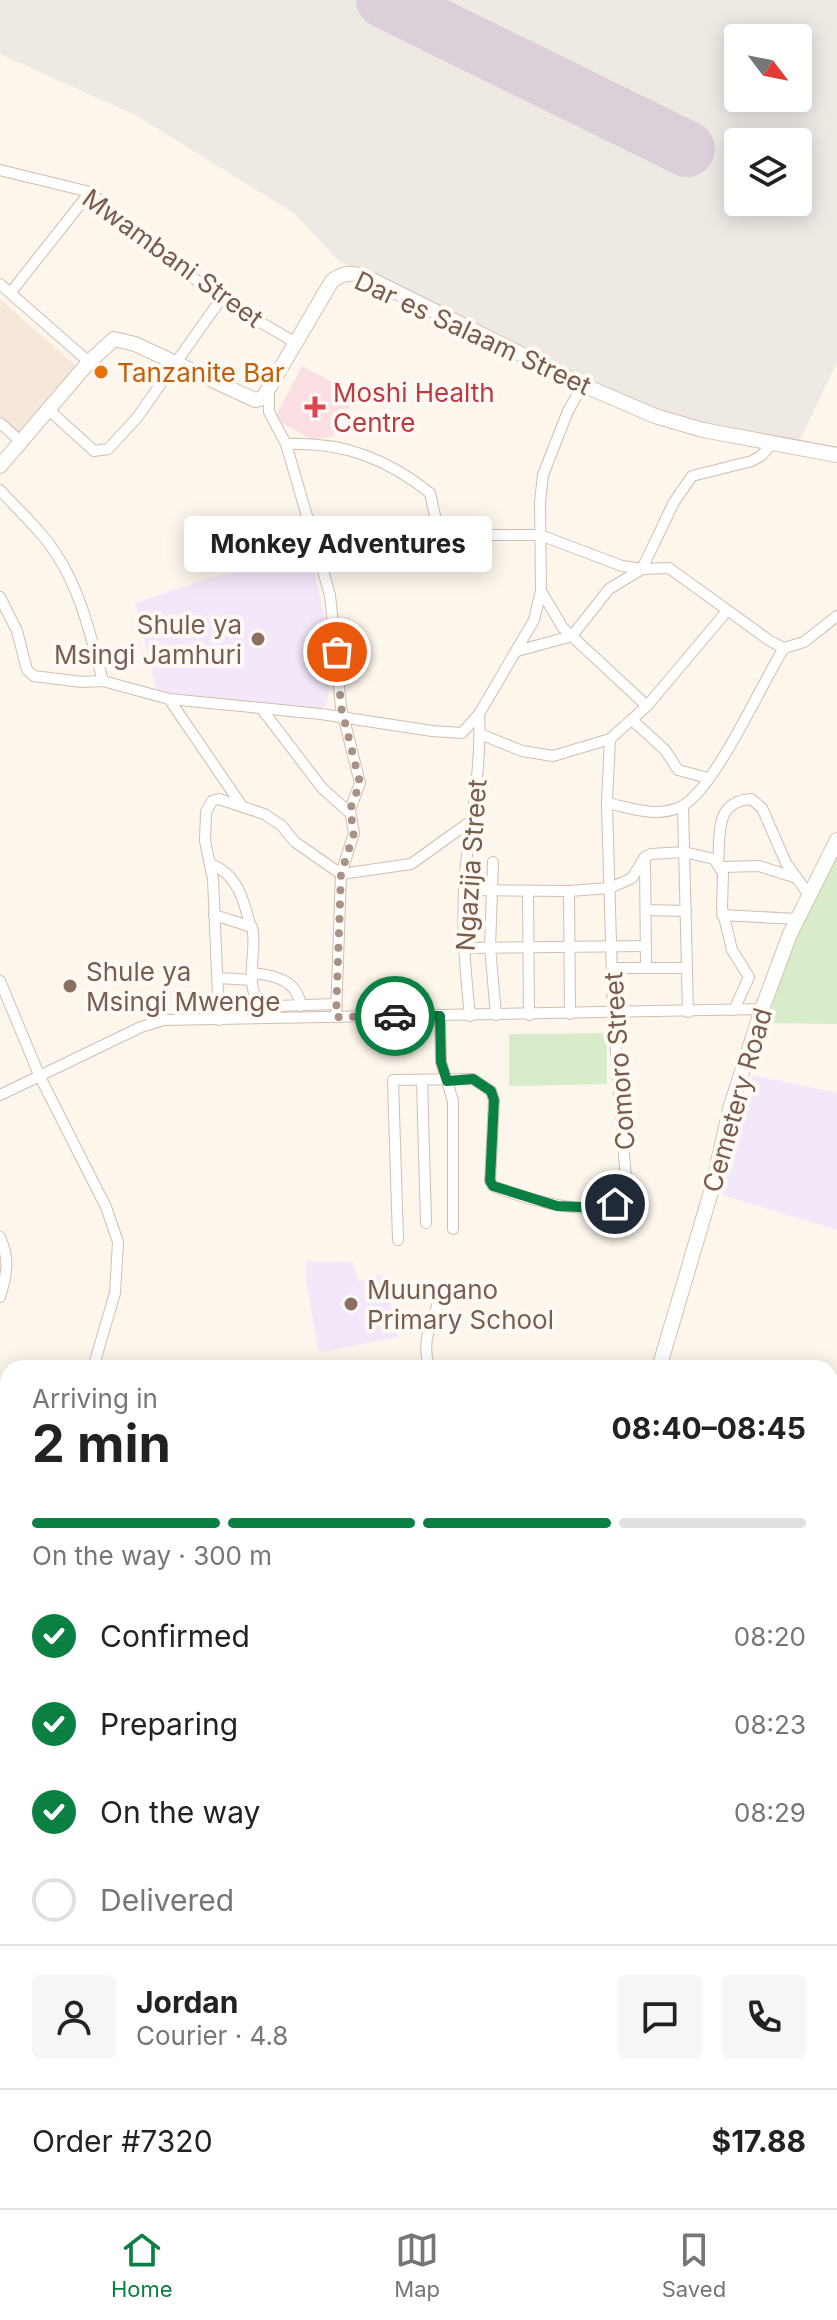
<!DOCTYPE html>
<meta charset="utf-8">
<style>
body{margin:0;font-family:Inter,sans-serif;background:#f6f6f6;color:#222;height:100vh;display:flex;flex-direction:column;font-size:30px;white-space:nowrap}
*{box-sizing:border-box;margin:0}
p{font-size:26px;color:#767676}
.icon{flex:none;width:44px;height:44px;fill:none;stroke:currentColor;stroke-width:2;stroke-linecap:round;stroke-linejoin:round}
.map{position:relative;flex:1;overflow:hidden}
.sheet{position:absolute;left:0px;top:1360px;width:838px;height:848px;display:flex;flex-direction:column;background:#fff;border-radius:24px 24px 0 0;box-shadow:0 4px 20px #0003}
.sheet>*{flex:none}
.needle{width:52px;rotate:122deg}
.buttons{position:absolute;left:724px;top:24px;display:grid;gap:16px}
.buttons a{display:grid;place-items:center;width:88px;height:88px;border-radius:8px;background:#fff;box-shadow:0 4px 20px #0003;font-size:40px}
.pin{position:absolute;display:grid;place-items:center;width:68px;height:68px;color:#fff;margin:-34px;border:4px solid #fff;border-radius:50%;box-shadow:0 2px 8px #0007}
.courier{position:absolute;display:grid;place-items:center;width:80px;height:80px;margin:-40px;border:6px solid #0b8043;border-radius:50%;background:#fff;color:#222;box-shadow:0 2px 10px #0007}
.bubble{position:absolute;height:56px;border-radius:8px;background:#fff;box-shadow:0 4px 20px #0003;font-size:26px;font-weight:700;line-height:56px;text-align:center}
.summary em{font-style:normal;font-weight:700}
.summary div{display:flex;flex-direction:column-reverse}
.summary{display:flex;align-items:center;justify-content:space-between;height:136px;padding:0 32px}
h1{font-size:52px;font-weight:700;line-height:60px}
.bar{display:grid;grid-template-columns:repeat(4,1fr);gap:12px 8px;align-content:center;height:96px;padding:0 32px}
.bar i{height:10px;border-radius:6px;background:#e0e0e0}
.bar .current{background:#0b8043}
.bar p{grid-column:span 4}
.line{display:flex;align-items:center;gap:20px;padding:0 32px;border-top:2px solid #e0e0e0}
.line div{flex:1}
.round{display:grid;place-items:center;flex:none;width:84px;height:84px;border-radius:8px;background:#f6f6f6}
ol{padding:0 32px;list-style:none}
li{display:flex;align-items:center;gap:24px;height:88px}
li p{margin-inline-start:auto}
li .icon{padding:8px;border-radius:50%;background:#0b8043;color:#fff;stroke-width:4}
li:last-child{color:#767676}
li i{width:44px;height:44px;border:4px solid #e0e0e0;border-radius:50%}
.dock{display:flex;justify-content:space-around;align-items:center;height:112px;border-top:2px solid #e0e0e0;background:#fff;font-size:22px;color:#767676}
.dock a{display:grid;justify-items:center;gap:4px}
.dock .current{color:#0b8043}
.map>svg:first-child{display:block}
</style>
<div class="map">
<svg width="837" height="2208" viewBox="0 0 837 2208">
<rect width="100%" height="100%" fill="#fdf6ec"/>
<polygon fill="#f5e8da" points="0,299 77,367 18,435 0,419"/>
<path fill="#efe9e4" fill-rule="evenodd" d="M 0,0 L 837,0 L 837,362 L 798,444 L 675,421 L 339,261 L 295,214 L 137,116 L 0,54 ZM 738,38 L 798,38 L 798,98 L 738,98 ZM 738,142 L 798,142 L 798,202 L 738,202 Z"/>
<g fill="#f3e8fa">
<polygon points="311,554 332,656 327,704 311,718 229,709 158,696 135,603 210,578"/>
<polygon points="753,1075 837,1093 837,1230 722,1195"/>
<polygon points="306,1261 353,1262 358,1281 384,1274 398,1337 322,1352 318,1349 306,1281"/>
</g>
<polygon fill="#fbdfe3" points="302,366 356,395 333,437 311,439 274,419"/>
<g fill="#d8ecc9">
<polygon points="837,851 837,1024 766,1023 795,938"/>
<polygon points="607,1033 607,1084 509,1086 509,1034"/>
<polygon points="8,1832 8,1961 0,1943 0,1836"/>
</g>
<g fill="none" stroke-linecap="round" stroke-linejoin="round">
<polyline stroke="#dbcfda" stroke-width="56" points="384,0 687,149"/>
<defs>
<g id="street">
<polyline points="0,170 90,192 135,233 221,299 296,343"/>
<polyline points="0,284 89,362"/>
<polyline points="11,292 90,192"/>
<polyline points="269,392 269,412 286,444 330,595 341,707 360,783 350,810 354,833 341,874 336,1017"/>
<polyline points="49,410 94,451 108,449 136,419 221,299"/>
<polyline points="0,423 20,441"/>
<path d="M 286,444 C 343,442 386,458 430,493 L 439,534"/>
<path d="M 0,490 C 19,511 43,532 58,557 C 82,594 91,639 103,681"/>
<polyline points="319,554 365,541 408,535 540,535 622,566 642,569 669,568 770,641 784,648 804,642 837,616"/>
<polyline points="541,591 563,628 647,706"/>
<polyline points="0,597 17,631 27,670 34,676 82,682 103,681 169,699 321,714 432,731 462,733 479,714 534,620 541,591 540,502 543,475 568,411 583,385"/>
<polyline points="517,651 572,636 609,589 642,569 674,502 692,476 752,461 761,456 772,444"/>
<polyline points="169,699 242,806"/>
<polyline points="261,708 322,788 350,813"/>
<polyline points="632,720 665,750 678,770 708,778"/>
<polyline points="480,734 522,751 553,756 610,739 647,706 727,611"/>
<path d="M 607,803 C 631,808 656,818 680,807 C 714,792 761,684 784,648"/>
<polyline points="683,806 688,1012"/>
<polyline points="645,859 646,968"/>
<polyline points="493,862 490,947 496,1015"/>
<path d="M 718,863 C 721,835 713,802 751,799 L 762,808 L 786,863 L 809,895"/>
<path d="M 210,864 C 237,873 244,900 250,925"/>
<polyline points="721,867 759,866 797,878"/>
<polyline points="464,890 569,891 610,888 632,878 645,857 651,854 684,852 714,859 723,873 722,908 732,950 749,977 734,1010"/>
<polyline points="528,891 529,1015"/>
<polyline points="569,891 570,1014"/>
<polyline points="646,910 686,911"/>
<path d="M 214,915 L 252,927 C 258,950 244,980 258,1001 L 275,1006 L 336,1004"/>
<polyline points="722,915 797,919"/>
<polyline points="464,948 646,946"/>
<polyline points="612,968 687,968"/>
<path d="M 252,973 C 275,975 297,980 301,1006"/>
<polyline points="218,978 252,980"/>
<polyline points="0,981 40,1077 106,1207 118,1242 115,1293 93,1368"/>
<polyline points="440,1016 441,1062 453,1101 453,1229"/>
<path d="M 470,1016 C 465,969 461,921 465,874 C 470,821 482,768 479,714"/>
<polyline points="219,1020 213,879 205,841 206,812 212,801 219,799 264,814 281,825 295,842 341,874 411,864 471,821"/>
<polyline points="422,1080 426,1223"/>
<polyline points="0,1095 141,1027 164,1020 762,1009"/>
<path d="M 0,1237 C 10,1260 7,1274 0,1297"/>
<path d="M 398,1240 L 393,1080 L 473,1079 L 491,1091 L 494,1100 L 490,1181 L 493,1186 C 523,1198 605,1225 627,1192 L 613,1013 L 607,803 L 610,739"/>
<path d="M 429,1368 C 419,1329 439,1322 439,1290"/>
<polyline points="0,1549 8,1545"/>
<polyline points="830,1907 837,1908"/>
<polyline points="0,2045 8,2043"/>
<polyline points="430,2200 432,2208"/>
<polyline points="152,2208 158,2200"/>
<polyline points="459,2208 482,2200"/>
</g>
<g id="secondary">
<path d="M 0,466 L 89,362 L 114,339 L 135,344 L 255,400 L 263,398 L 332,281 C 346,270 356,273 372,280 L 583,385 L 655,416 L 703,430 L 837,455"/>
<polyline points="659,1368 713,1185 730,1109 762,1009 790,934 837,840"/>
<polyline points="0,1431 8,1433"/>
</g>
<g id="highway">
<polyline points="830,1628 837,1619"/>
<polyline points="830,1698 837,1689"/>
<polyline points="726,2208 728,2200"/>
</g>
</defs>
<use href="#street" stroke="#d1beb0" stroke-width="12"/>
<use href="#secondary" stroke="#d6c0b0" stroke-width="16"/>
<use href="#highway" stroke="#dad1cd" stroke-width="20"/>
<use href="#street" stroke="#fff" stroke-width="10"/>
<use href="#secondary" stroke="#fff" stroke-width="14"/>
<use href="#highway" stroke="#f7b7a3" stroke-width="18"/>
</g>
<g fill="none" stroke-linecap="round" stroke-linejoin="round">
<polyline stroke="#a89285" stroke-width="8" stroke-dasharray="0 14.4" points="337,652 341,707 360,783 350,810 354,833 341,874 336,1017 395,1016"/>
<polyline stroke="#0b8043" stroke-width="10" points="395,1016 440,1016 441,1062 447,1081 473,1079 491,1091 494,1100 490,1181 493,1186 557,1206 600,1208 615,1204"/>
</g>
<circle fill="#e8710a" stroke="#fffaf3" stroke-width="3" cx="101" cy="372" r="8"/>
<path fill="#e0444e" stroke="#fffaf3" stroke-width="3" d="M311 395h8v8h8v8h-8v8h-8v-8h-8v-8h8z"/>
<g fill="#8d6e63" stroke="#fffaf3" stroke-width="3">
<circle cx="258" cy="639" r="8"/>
<circle cx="70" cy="986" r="8"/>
<circle cx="351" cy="1304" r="8"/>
</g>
<g text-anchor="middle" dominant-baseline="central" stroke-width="8" stroke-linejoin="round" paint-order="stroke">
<g font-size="26" fill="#7a5c4d" stroke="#fffaf3">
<text transform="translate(173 258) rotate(36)">Mwambani Street</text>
<text transform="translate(473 333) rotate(25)">Dar es Salaam Street</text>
<text transform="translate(471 865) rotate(-86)">Ngazija Street</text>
<text transform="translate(619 1061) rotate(-94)">Comoro Street</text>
<text transform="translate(737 1100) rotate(-74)">Cemetery Road</text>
</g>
<g font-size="26" fill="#c56008" stroke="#fffaf3" text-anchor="start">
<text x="117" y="372">Tanzanite Bar</text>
</g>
<g font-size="26" fill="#be3a42" stroke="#fffaf3" text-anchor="start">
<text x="333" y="392">Moshi Health<tspan x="333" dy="30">Centre</tspan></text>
</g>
<g font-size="26" fill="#785e54" stroke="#fffaf3" text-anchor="start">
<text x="242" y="624" text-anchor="end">Shule ya<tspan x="242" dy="30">Msingi Jamhuri</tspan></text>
<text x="86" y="971">Shule ya<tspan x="86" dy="30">Msingi Mwenge</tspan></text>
<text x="367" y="1289">Muungano<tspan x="367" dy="30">Primary School</tspan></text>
</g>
</g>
</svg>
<div class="buttons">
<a><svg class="needle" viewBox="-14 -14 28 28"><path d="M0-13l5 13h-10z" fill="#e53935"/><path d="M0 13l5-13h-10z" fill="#767676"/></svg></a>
<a><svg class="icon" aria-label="layers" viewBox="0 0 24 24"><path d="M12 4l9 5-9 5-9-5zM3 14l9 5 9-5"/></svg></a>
</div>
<div class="pin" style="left:337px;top:652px;background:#ea580c"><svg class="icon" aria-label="bag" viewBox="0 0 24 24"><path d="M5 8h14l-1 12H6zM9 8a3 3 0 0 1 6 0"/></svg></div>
<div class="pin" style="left:615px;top:1204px;background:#1f2937"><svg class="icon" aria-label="home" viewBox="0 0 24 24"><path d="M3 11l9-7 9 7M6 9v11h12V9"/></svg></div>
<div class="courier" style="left:395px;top:1016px"><svg class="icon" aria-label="car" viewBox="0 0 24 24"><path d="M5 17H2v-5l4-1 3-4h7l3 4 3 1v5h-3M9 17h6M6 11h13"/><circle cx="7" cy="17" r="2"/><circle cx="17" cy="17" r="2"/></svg></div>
<div class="bubble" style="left:184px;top:516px;width:308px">Monkey Adventures</div>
<section class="sheet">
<div class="summary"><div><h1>2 min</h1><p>Arriving in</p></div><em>08:40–08:45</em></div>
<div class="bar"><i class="current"></i><i class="current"></i><i class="current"></i><i></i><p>On the way · 300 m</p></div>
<ol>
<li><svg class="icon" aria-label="check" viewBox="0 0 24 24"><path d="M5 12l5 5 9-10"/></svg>Confirmed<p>08:20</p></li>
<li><svg class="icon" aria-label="check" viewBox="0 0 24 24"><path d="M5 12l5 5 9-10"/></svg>Preparing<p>08:23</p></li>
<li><svg class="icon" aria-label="check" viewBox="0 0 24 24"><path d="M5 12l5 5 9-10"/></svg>On the way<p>08:29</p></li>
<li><i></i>Delivered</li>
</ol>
<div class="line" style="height:144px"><a class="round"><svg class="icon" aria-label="person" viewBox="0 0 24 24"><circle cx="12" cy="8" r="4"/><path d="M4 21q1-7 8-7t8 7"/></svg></a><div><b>Jordan</b><p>Courier · 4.8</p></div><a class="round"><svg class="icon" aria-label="chat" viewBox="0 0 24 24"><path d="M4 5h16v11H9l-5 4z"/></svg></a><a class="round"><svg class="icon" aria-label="phone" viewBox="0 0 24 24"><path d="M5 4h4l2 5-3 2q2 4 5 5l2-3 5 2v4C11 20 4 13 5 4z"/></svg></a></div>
<div class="line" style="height:104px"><div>Order #7320</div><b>$17.88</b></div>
</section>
</div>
<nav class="dock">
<a class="current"><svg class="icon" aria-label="home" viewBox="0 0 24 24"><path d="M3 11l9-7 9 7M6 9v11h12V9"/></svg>Home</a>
<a><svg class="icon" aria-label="map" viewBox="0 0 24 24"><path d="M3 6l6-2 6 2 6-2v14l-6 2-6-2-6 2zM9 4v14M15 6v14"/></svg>Map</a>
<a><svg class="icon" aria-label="saved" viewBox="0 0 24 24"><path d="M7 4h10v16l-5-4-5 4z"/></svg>Saved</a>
</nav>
